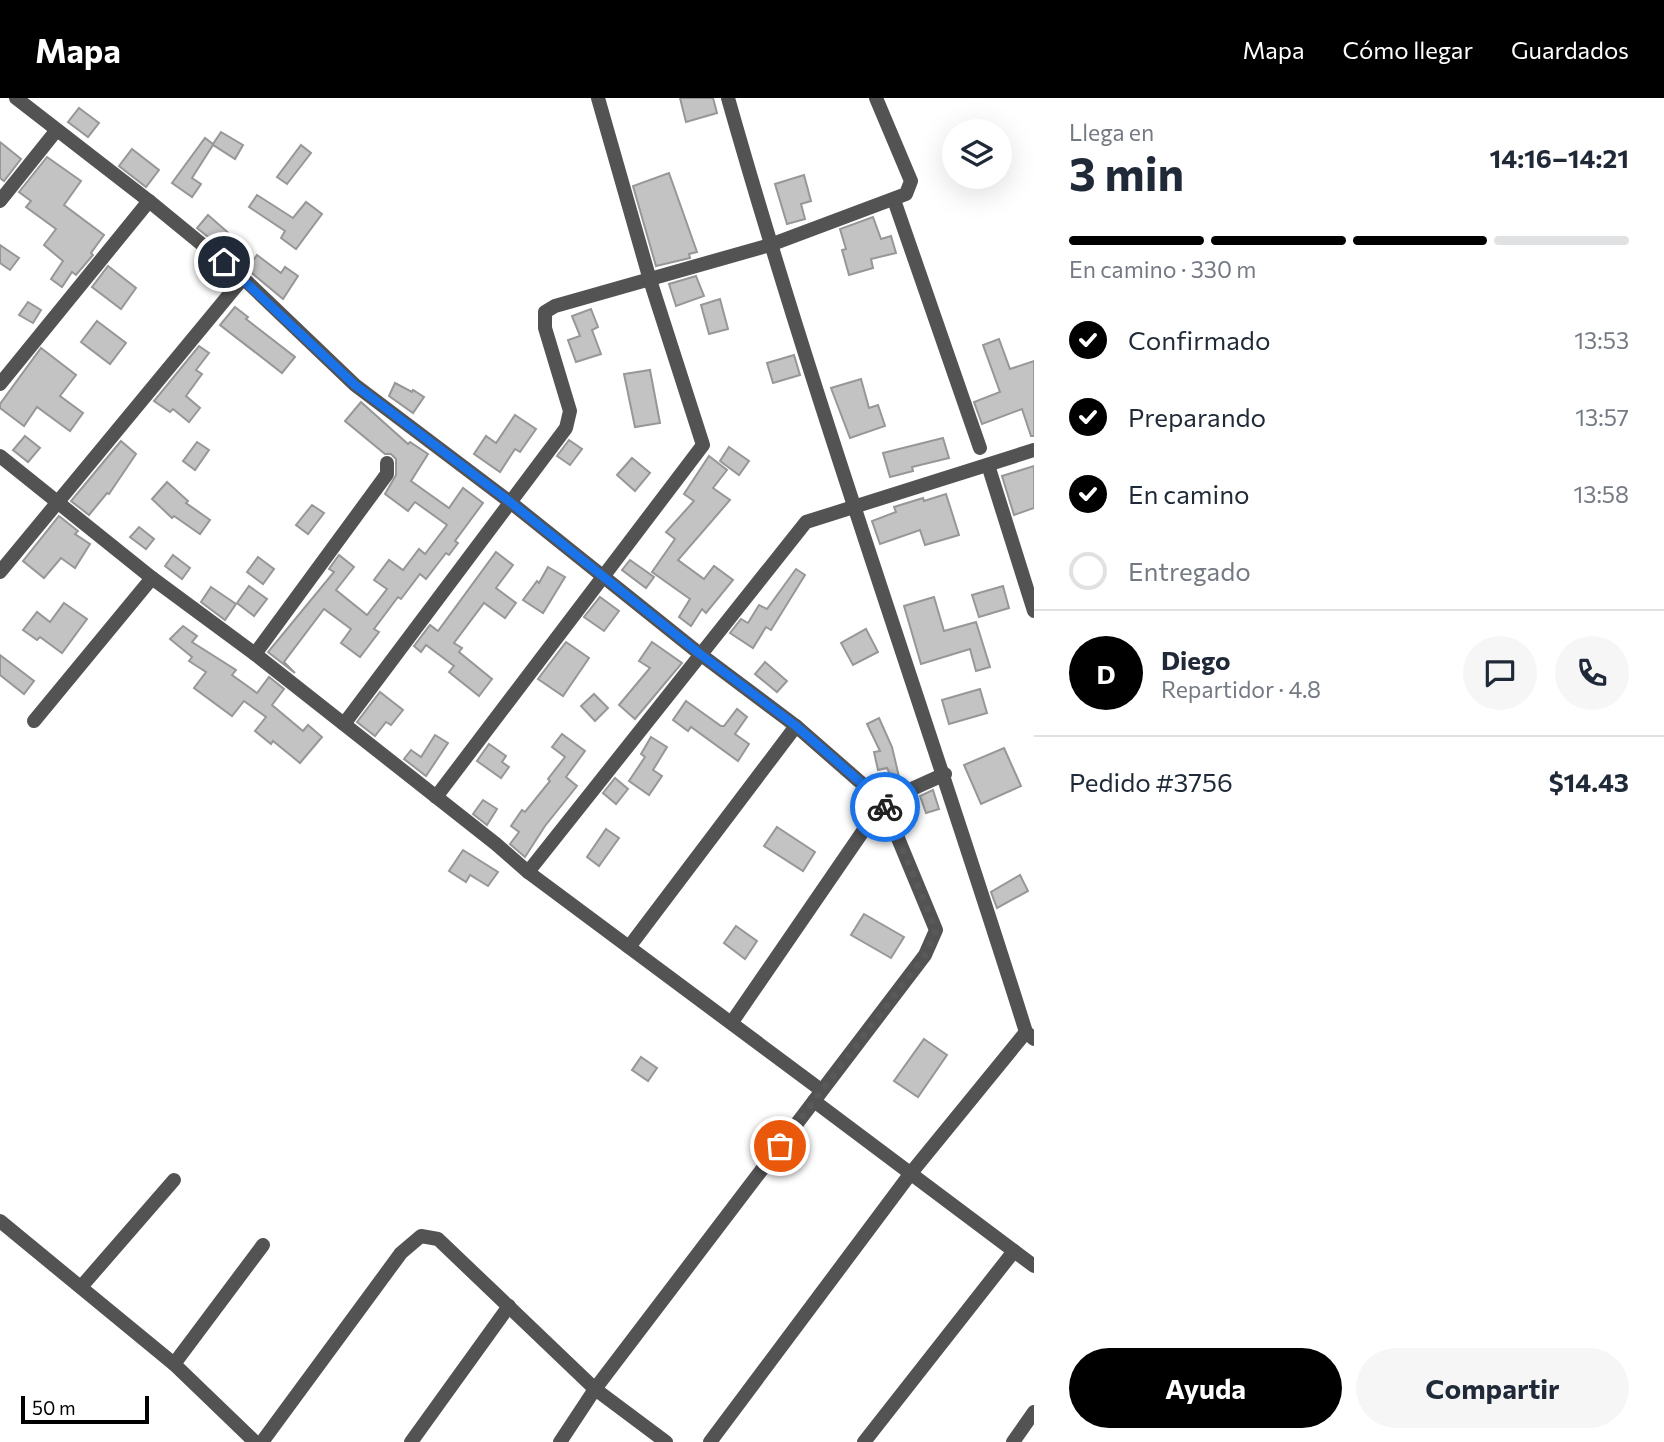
<!DOCTYPE html>
<html lang="es">
<meta charset="utf-8">
<style>
body{margin:0;font-family:Commissioner,sans-serif;background:#f6f6f7;color:#1f2937;height:100vh;display:flex;flex-direction:column;font-size:26px;white-space:nowrap}
*{box-sizing:border-box;margin:0}
p{font-size:23px;color:#747a83}
.icon{flex:none;width:38px;height:38px;fill:none;stroke:currentColor;stroke-width:2;stroke-linecap:round;stroke-linejoin:round}
.map{position:relative;flex:1;overflow:hidden}
.sheet{display:flex;flex-direction:column;background:#fff;width:630px}
.sheet>*{flex:none}
.buttons{position:absolute;left:942px;top:21px;display:grid;gap:14px}
.buttons a{display:grid;place-items:center;width:70px;height:70px;border-radius:50%;background:#fff;box-shadow:0 7px 28px #0002;font-size:35px}
.scale{position:absolute;left:21px;bottom:18px;width:128px;box-sizing:border-box;padding-left:7px;border:4px solid #000;border-top:0;font-size:19px;line-height:24px;white-space:nowrap;color:#000;-webkit-text-stroke:5px #fff;paint-order:stroke}
.pin{position:absolute;display:grid;place-items:center;width:60px;height:60px;color:#fff;margin:-30px;border:4px solid #fff;border-radius:50%;box-shadow:0 2px 7px #0007}
.courier{position:absolute;display:grid;place-items:center;width:70px;height:70px;margin:-35px;border:5px solid #1a73e8;border-radius:50%;background:#fff;color:#222;box-shadow:0 2px 9px #0007}
.head em{font-style:normal;font-weight:700}
.head div{display:flex;flex-direction:column-reverse}
.head{display:flex;align-items:center;justify-content:space-between;height:119px;padding:0 35px}
h1{font-size:46px;font-weight:700;line-height:52px}
.bar{display:grid;grid-template-columns:repeat(4,1fr);gap:10px 7px;align-content:center;height:84px;padding:0 35px}
.bar i{height:9px;border-radius:5px;background:#e0e1e3}
.bar .selected{background:#000}
.bar p{grid-column:span 4}
.line{display:flex;align-items:center;gap:18px;padding:0 35px;border-top:2px solid #e0e1e3}
.line div{flex:1}
.round{display:grid;place-items:center;flex:none;width:74px;height:74px;border-radius:37px;background:#f6f6f7}
ol{padding:0 35px;list-style:none}
li{display:flex;align-items:center;gap:21px;height:77px}
li p{margin-inline-start:auto}
li .icon{padding:7px;border-radius:50%;background:#000;color:#fff;stroke-width:4}
li:last-child{color:#747a83}
li i{width:38px;height:38px;border:4px solid #e0e1e3;border-radius:50%}
.primary-button{display:flex;gap:14px;margin-top:auto;padding:14px 35px}
.primary-button a{flex:1;height:80px;border-radius:42px;background:#000;color:#fff;font-size:28px;font-weight:700;line-height:80px;text-align:center}
.primary-button a+a{background:#f6f6f7;color:#1f2937}
header{display:flex;align-items:center;gap:42px;box-sizing:border-box;height:98px;padding:0 35px;background:#000;color:#fff}
header strong{font-size:33px}
nav{display:flex;gap:38px;margin-inline-start:auto;font-size:24px}
main{display:flex;flex:1;min-height:0}
.map>svg:first-child{display:block}
</style>
<header>
<strong>Mapa</strong>
<nav><a>Mapa</a><a>Cómo llegar</a><a>Guardados</a></nav>
</header>
<main>
<div class="map">
<svg width="1034" height="1344" viewBox="0 0 1034 1344">
<rect width="100%" height="100%" fill="#fff"/>
<g fill="#c3c3c3" stroke="#979797" stroke-width="2">
<polygon points="680,0 713,0 717,15 686,24"/>
<polygon points="79,10 99,25 88,39 68,24"/>
<polygon points="221,34 243,47 235,61 213,47 192,80 201,86 192,99 172,85 205,40 213,46"/>
<polygon points="0,44 21,61 4,83 0,80"/>
<polygon points="301,47 311,55 287,86 277,79"/>
<polygon points="132,51 159,72 146,89 119,68"/>
<polygon points="47,59 81,83 64,107 104,137 91,155 93,157 76,177 72,174 62,189 51,181 63,163 44,147 56,131 26,109 31,103 19,94"/>
<polygon points="669,75 697,154 689,156 690,160 656,168 633,88"/>
<polygon points="804,77 811,103 801,106 805,121 787,126 775,86"/>
<polygon points="257,97 293,120 306,104 322,116 296,151 281,140 285,133 249,109"/>
<polygon points="208,117 232,138 222,150 197,130"/>
<polygon points="873,119 881,141 891,138 896,155 871,161 873,170 849,177 842,152 846,151 840,131"/>
<polygon points="0,147 19,160 10,172 0,165"/>
<polygon points="257,157 281,175 285,169 298,178 283,201 247,171"/>
<polygon points="108,168 136,190 121,211 92,189"/>
<polygon points="696,178 704,198 676,208 669,186"/>
<polygon points="720,201 728,231 709,236 701,207"/>
<polygon points="28,204 41,212 33,225 19,217"/>
<polygon points="235,209 248,219 246,221 295,259 282,275 220,227"/>
<polygon points="591,211 598,229 592,232 601,256 576,264 568,242 580,238 572,218"/>
<polygon points="97,223 126,245 110,266 81,244"/>
<polygon points="999,241 1010,271 1034,263 1034,338 1031,338 1022,311 982,326 974,304 1000,294 983,247"/>
<polygon points="199,248 209,255 196,272 202,276 186,298 200,310 189,324 173,311 170,314 154,303"/>
<polygon points="41,250 76,277 60,298 83,315 70,333 37,309 24,328 0,310 0,306"/>
<polygon points="794,257 800,277 773,285 767,265"/>
<polygon points="650,272 660,325 635,329 624,276"/>
<polygon points="861,281 869,310 878,307 885,328 850,340 831,290"/>
<polygon points="395,285 412,294 413,292 424,299 413,315 389,298"/>
<polygon points="361,304 408,346 410,344 428,356 411,383 449,410 463,390 483,405 455,443 458,445 449,457 446,455 426,481 420,476 401,501 398,499 374,531 379,534 360,559 341,545 351,531 324,511 284,564 295,575 268,554 334,474 329,471 339,457 354,469 336,492 367,517 387,491 374,482 389,462 403,472 419,451 425,456 447,427 415,404 408,413 385,396 396,377 396,361 391,356 385,356 345,323"/>
<polygon points="515,317 536,331 520,354 515,351 500,374 474,356 486,338 496,345"/>
<polygon points="25,338 40,350 28,364 13,352"/>
<polygon points="943,340 949,360 912,369 913,373 890,379 883,355"/>
<polygon points="569,342 582,351 570,367 557,358"/>
<polygon points="121,343 136,356 109,396 107,395 89,417 71,403"/>
<polygon points="197,344 209,352 195,372 183,363"/>
<polygon points="729,349 749,363 739,377 720,363"/>
<polygon points="709,358 727,372 713,390 730,402 678,462 704,481 714,468 733,482 706,515 702,511 691,528 679,519 690,501 652,474 675,441 666,434 694,403 684,396"/>
<polygon points="632,360 650,375 635,393 617,377"/>
<polygon points="1034,368 1034,410 1014,417 1002,378"/>
<polygon points="167,384 188,403 186,405 210,422 200,436 174,418 172,420 152,401"/>
<polygon points="946,396 959,437 925,447 920,432 880,446 872,423 896,414 894,409 923,400 924,403"/>
<polygon points="312,407 324,415 308,436 296,427"/>
<polygon points="59,418 78,433 75,436 90,446 75,470 61,460 44,480 23,463"/>
<polygon points="139,429 154,441 146,451 130,439"/>
<polygon points="496,454 513,467 496,490 516,505 505,520 484,505 454,545 462,550 459,554 492,581 479,598 449,574 454,568 426,547 421,554 414,548 430,527 438,533"/>
<polygon points="173,457 190,470 182,481 165,468"/>
<polygon points="258,459 274,471 263,486 247,474"/>
<polygon points="630,462 654,479 646,490 622,472"/>
<polygon points="548,469 565,479 543,515 523,502 537,483 539,485"/>
<polygon points="796,471 805,477 771,532 766,529 753,550 730,535 741,521 748,525 759,507 767,511"/>
<polygon points="249,488 267,501 254,518 237,505"/>
<polygon points="1003,488 1009,510 979,519 972,497"/>
<polygon points="211,489 236,506 225,522 201,504"/>
<polygon points="600,499 619,513 604,533 584,519"/>
<polygon points="934,499 944,533 976,524 990,569 976,573 970,551 921,566 904,508"/>
<polygon points="64,505 87,521 62,555 40,539 37,542 23,532 37,514 50,524"/>
<polygon points="183,528 197,538 192,544 236,572 232,577 257,595 269,579 284,591 272,607 303,633 308,627 322,639 300,665 273,643 271,646 255,633 266,619 244,603 232,618 194,590 206,574 189,563 192,559 170,541"/>
<polygon points="866,531 878,554 853,567 841,545"/>
<polygon points="566,544 589,560 563,598 538,581"/>
<polygon points="652,544 682,565 635,621 619,607 650,570 639,563"/>
<polygon points="0,557 34,583 24,596 0,577"/>
<polygon points="765,564 787,583 777,594 755,576"/>
<polygon points="980,591 987,615 949,626 942,602"/>
<polygon points="380,594 403,612 391,627 386,624 375,638 357,624"/>
<polygon points="594,596 608,610 595,623 581,608"/>
<polygon points="686,603 721,628 724,628 737,611 747,619 735,636 749,646 738,663 691,629 688,633 673,622"/>
<polygon points="879,620 892,649 900,683 894,685 887,670 878,672 874,654 880,653 867,626"/>
<polygon points="562,636 585,653 566,679 577,688 545,728 525,759 510,746 519,734 511,728 522,712 525,714 550,683 548,681 565,659 552,649"/>
<polygon points="435,637 448,645 426,678 404,661 411,652 421,659"/>
<polygon points="651,639 667,649 653,672 662,678 649,697 629,683 645,659 641,656"/>
<polygon points="489,646 506,658 502,664 509,669 501,680 477,663"/>
<polygon points="1004,650 1021,688 981,706 964,667"/>
<polygon points="615,680 628,691 616,706 603,695"/>
<polygon points="933,692 939,711 926,715 920,698"/>
<polygon points="483,702 497,711 487,727 473,716"/>
<polygon points="777,729 815,754 803,773 764,748"/>
<polygon points="606,731 619,740 599,768 587,759"/>
<polygon points="463,752 498,774 488,788 470,777 466,784 449,773"/>
<polygon points="1020,777 1028,793 997,810 991,794"/>
<polygon points="864,816 904,839 891,860 851,837"/>
<polygon points="736,828 757,843 745,861 724,845"/>
<polygon points="924,941 947,957 918,999 894,983"/>
<polygon points="641,959 657,970 648,983 632,972"/>
</g>
<g fill="none" stroke-linecap="round" stroke-linejoin="round">
<g stroke="#535353" stroke-width="14">
<polyline points="16,0 149,103 243,180 355,287 510,404 700,556 796,628 883,704 936,832 925,857 595,1291 666,1344"/>
<path d="M 728,0 C 817,314 928,622 1026,934 L 1034,941"/>
<polyline points="894,102 980,350"/>
<polyline points="0,103 56,33"/>
<polyline points="0,286 149,103"/>
<polyline points="0,358 152,480 255,556 496,746 528,774 821,992"/>
<polyline points="988,367 1034,513"/>
<polyline points="0,474 243,180"/>
<polyline points="255,556 387,376 387,365"/>
<polyline points="34,623 152,480"/>
<polyline points="344,626 566,330 570,313 545,230 545,214 555,208 770,147 906,96 911,83 876,0"/>
<polyline points="436,699 703,347 650,182 598,0"/>
<polyline points="528,774 806,424 1034,352"/>
<polyline points="629,849 796,628"/>
<polyline points="732,924 883,704 945,676"/>
<polyline points="814,1003 1034,1168"/>
<polyline points="0,1123 174,1266 255,1344"/>
<polyline points="81,1189 174,1082"/>
<polyline points="174,1266 263,1147"/>
<polyline points="262,1344 401,1155 421,1138 438,1141 595,1291 560,1344"/>
<polyline points="411,1344 509,1208"/>
<polyline points="710,1344 911,1075 1026,934"/>
<polyline points="864,1344 1014,1153"/>
<polyline points="1013,1344 1034,1314"/>
</g>
</g>
<g fill="none" stroke-linecap="round" stroke-linejoin="round">
<polyline stroke="#595959" stroke-width="7" stroke-dasharray="0 12.6" points="780,1048 925,857 936,832 885,709"/>
<polyline stroke="#1a73e8" stroke-width="9" points="224,164 355,287 510,404 700,556 796,628 883,704 885,709"/>
</g>
</svg>
<div class="buttons">
<a><svg class="icon" aria-label="layers" viewBox="0 0 24 24"><path d="M12 4l9 5-9 5-9-5zM3 14l9 5 9-5"/></svg></a>
</div>
<div class="scale">50 m</div>
<div class="pin" style="left:780px;top:1048px;background:#ea580c"><svg class="icon" aria-label="bag" viewBox="0 0 24 24"><path d="M5 8h14l-1 12H6zM9 8a3 3 0 0 1 6 0"/></svg></div>
<div class="pin" style="left:224px;top:164px;background:#1f2937"><svg class="icon" aria-label="home" viewBox="0 0 24 24"><path d="M3 11l9-7 9 7M6 9v11h12V9"/></svg></div>
<div class="courier" style="left:885px;top:709px"><svg class="icon" aria-label="bike" viewBox="0 0 24 24"><circle cx="6" cy="16" r="4"/><circle cx="18" cy="16" r="4"/><path d="M6 16l4-8h5l3 8M10 8l3 8H6M13 5h3"/></svg></div>
</div>
<section class="sheet">
<div class="head"><div><h1>3 min</h1><p>Llega en</p></div><em>14:16–14:21</em></div>
<div class="bar"><i class="selected"></i><i class="selected"></i><i class="selected"></i><i></i><p>En camino · 330 m</p></div>
<ol>
<li><svg class="icon" aria-label="check" viewBox="0 0 24 24"><path d="M5 12l5 5 9-10"/></svg>Confirmado<p>13:53</p></li>
<li><svg class="icon" aria-label="check" viewBox="0 0 24 24"><path d="M5 12l5 5 9-10"/></svg>Preparando<p>13:57</p></li>
<li><svg class="icon" aria-label="check" viewBox="0 0 24 24"><path d="M5 12l5 5 9-10"/></svg>En camino<p>13:58</p></li>
<li><i></i>Entregado</li>
</ol>
<div class="line" style="height:126px"><b class="round" style="background:#000;color:#fff">D</b><div><b>Diego</b><p>Repartidor · 4.8</p></div><a class="round"><svg class="icon" aria-label="chat" viewBox="0 0 24 24"><path d="M4 5h16v11H9l-5 4z"/></svg></a><a class="round"><svg class="icon" aria-label="phone" viewBox="0 0 24 24"><path d="M5 4h4l2 5-3 2q2 4 5 5l2-3 5 2v4C11 20 4 13 5 4z"/></svg></a></div>
<div class="line" style="height:91px"><div>Pedido #3756</div><b>$14.43</b></div>
<div class="primary-button"><a>Ayuda</a><a>Compartir</a></div>
</section>
</main>
